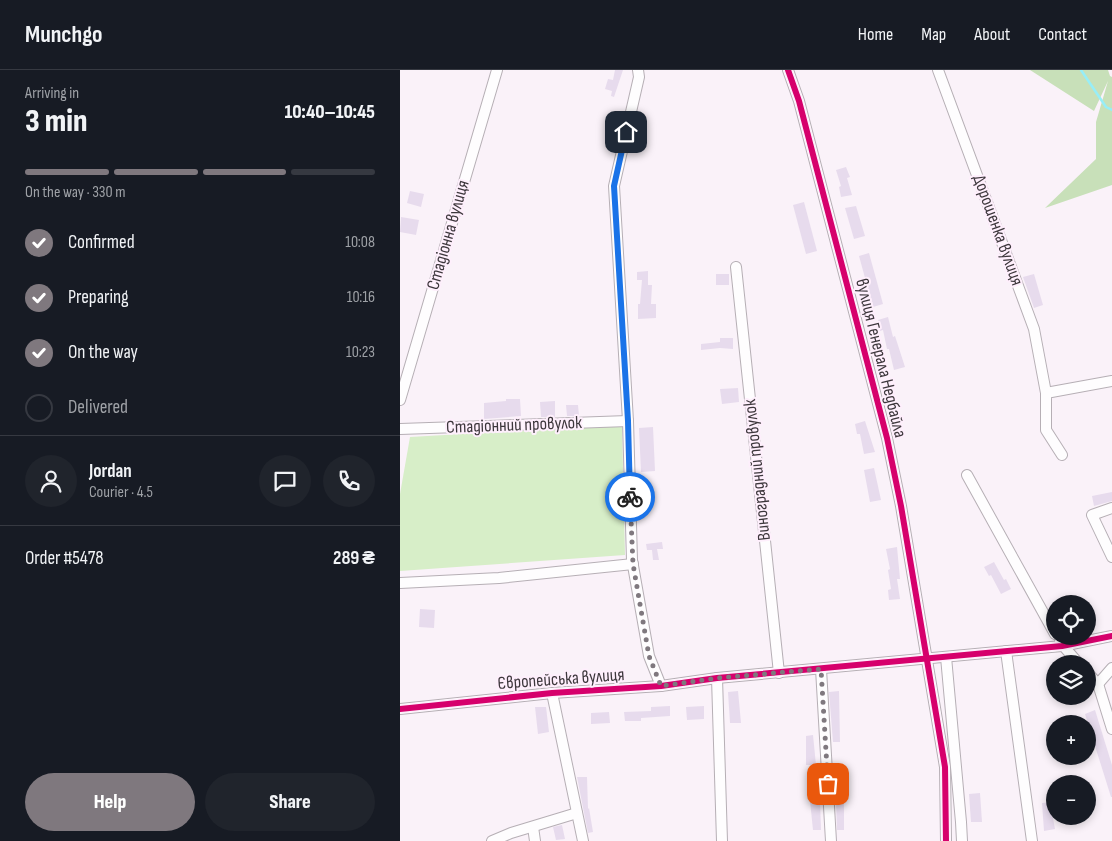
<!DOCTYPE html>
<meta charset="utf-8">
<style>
body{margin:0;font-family:"Sofia Sans Condensed",sans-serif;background:#20242c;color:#f1f3f6;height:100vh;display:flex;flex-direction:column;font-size:19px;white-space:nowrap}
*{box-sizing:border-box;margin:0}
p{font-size:16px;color:#9ea1a6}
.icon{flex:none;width:28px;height:28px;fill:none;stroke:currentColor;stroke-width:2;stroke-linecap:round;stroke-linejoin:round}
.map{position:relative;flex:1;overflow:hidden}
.panel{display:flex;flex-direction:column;background:#171b24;width:400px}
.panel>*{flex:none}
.controls{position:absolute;left:646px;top:525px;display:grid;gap:10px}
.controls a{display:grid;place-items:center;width:50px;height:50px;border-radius:50%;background:#171b24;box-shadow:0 2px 8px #0003;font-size:25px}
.pin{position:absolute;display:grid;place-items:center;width:42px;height:42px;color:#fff;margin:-21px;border-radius:10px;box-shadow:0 2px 8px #0006}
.courier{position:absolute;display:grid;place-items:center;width:50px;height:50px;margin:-25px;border:4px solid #1a73e8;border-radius:50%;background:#fff;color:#222;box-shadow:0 1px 6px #0007}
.summary em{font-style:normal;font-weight:800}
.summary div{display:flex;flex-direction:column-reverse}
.summary{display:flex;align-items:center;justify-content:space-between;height:85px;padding:0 25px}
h1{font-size:32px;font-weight:800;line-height:38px}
.bar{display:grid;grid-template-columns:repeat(4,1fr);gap:8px 5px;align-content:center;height:60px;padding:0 25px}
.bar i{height:6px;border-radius:4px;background:#363941}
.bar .on{background:#7f787e}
.bar p{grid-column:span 4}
.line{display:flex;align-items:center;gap:12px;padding:0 25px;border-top:1px solid #363941}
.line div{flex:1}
.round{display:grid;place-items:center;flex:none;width:52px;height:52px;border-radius:26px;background:#20242c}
ol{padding:0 25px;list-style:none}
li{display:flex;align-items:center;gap:15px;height:55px}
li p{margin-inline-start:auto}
li .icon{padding:5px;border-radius:50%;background:#7f787e;color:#fff;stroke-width:4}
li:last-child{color:#9ea1a6}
li i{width:28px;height:28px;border:2px solid #363941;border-radius:50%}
.cta{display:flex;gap:10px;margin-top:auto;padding:10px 25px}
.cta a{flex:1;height:58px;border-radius:30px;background:#7f787e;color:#fff;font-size:20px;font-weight:800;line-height:58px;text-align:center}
.cta a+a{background:#20242c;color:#f1f3f6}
header{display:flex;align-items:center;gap:30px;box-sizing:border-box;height:70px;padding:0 25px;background:#171b24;border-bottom:1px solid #363941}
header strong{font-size:24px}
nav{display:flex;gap:28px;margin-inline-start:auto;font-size:18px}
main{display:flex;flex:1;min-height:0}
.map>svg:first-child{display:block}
</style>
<header>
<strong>Munchgo</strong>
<nav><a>Home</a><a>Map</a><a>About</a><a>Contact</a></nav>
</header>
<main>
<section class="panel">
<div class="summary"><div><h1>3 min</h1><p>Arriving in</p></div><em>10:40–10:45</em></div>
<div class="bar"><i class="on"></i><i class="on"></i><i class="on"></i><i></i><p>On the way · 330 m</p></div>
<ol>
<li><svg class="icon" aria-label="check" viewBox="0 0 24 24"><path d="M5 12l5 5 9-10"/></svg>Confirmed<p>10:08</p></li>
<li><svg class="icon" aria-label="check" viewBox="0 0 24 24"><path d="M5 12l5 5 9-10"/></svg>Preparing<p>10:16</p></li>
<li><svg class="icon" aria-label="check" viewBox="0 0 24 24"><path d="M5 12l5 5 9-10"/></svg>On the way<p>10:23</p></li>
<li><i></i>Delivered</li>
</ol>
<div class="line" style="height:90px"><a class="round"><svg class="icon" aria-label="person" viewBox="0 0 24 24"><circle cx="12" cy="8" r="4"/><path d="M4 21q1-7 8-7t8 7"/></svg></a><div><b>Jordan</b><p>Courier · 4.5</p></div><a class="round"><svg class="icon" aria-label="chat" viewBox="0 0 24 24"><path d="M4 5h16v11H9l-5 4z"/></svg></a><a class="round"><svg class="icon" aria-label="phone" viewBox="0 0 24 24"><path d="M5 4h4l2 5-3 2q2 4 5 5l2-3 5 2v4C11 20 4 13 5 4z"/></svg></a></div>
<div class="line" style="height:65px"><div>Order #5478</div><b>289 ₴</b></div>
<div class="cta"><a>Help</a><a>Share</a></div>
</section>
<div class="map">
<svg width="712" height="771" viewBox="0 0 712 771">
<rect width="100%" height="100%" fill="#faf2f9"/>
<polygon fill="#d7eec8" points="222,355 225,485 0,501 0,424 10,367"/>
<polygon fill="#c8e0b9" points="630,0 708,0 710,6 712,7 712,115 645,138 696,89 696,52 708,11 694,41"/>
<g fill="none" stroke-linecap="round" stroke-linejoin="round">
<polyline stroke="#97eef8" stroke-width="2.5" points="681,0 706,37 712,40"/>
</g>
<g fill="#e7dbed">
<polygon points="215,0 223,0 214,27 211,26 212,21 205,19 208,9 213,10"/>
<polygon points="446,97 450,107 447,108 452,125 441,127 439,117 441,116 436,100"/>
<polygon points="10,121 24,124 21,137 7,133"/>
<polygon points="404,132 417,181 406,184 393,135"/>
<polygon points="456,136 465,166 454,169 445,138"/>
<polygon points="1,147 19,150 16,165 0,162"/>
<polygon points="469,183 483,234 473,237 459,186"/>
<polygon points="248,201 248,215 252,215 251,234 256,234 256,248 238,249 238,234 240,234 242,210 237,210 237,202"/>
<rect x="316" y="204" width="13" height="11"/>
<polygon points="634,204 643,235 634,238 623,207"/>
<polygon points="488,247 493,267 495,266 505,297 494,300 489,279 487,279 483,260 480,261 478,250"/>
<polygon points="320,268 333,268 333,279 320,278 301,280 301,274 320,272"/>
<polygon points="338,318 339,332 322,334 320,319"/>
<polygon points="106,329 120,329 121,346 84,349 84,333 106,331"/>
<polygon points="155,331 155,347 141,347 140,332"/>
<polygon points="166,335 178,335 179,346 167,346"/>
<polygon points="465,351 475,382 464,384 460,364 457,364 455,354"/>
<polygon points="253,357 255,401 241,402 239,358"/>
<polygon points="474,398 481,430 470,432 464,400"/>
<polygon points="712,422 712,431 694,436 692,426"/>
<polygon points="262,472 263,479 257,479 259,490 253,490 252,480 247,480 246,474"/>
<polygon points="497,477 500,509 497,509 500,529 489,530 488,520 491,519 488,500 490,499 486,479"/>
<polygon points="594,492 604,510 606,509 611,519 601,524 591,505 589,506 584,497"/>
<polygon points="20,539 35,540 34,558 19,557"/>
<polygon points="338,621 341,653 330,653 328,622"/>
<polygon points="439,621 440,672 433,672 429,622"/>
<polygon points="270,636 270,646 241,648 241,651 225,651 224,642 251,641 251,637"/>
<polygon points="304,636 304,649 287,650 286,637"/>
<polygon points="135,637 146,637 149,662 138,664"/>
<polygon points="695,640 712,695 712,727 711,727 685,644"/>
<polygon points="209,642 210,653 191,654 191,643"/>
<polygon points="413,665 416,695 406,695 406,666"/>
<polygon points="177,707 187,707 188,739 189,738 193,762 188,763"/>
<polygon points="580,723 582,752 571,752 569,724"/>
<polygon points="410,731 420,731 421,760 413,760"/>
<polygon points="436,732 444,732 444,760 437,760"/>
<polygon points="653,732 654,743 652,743 655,759 644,761 642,733"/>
<polygon points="162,755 165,769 156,770 153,757"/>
</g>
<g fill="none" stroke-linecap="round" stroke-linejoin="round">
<defs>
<g id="minor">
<polyline points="238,0 239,7 214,116 228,351 232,490 249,586 261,616"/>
<polyline points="388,0 399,31 487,368 501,436 545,697 546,771"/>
<polyline points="538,0 634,259 646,323"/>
<polyline points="336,197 379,603"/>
<polyline points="0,330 97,0"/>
<polyline points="0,359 228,351"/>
<polyline points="662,385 646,360 646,323 712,311"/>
<polyline points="567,405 655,564"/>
<polyline points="712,438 692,445 712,487"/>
<polyline points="0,513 99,508 233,494"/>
<polyline points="660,572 679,594"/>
<polyline points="606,581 632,771"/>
<polyline points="546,587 561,752 562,771"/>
<polyline points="421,599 431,771"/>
<polyline points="688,603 698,614 712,659"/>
<polyline points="317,608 322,771"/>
<polyline points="698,614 712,598"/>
<polyline points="152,623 183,771"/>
<polyline points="0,639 152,623 261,616 317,608 662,576 712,566"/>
<polyline points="133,757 135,771"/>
<polyline points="92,771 111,763 177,743"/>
</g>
</defs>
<use href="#minor" stroke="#b6afb5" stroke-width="12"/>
<use href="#minor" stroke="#fefdfe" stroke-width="10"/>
<defs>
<g id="cycleway">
<polyline points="388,0 399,31 487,368 501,436 545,697 546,771"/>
<polyline points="0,639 152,623 261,616 317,608 662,576 712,566"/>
</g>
</defs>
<use href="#cycleway" stroke="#feeffc" stroke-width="9"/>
<use href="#cycleway" stroke="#d6006c" stroke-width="6"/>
</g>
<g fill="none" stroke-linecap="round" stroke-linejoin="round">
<polyline stroke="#7f787e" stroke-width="5" stroke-dasharray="0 9" points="230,427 233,494 249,586 261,616 317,608 421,599 428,714"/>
<polyline stroke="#1a73e8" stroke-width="6" points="226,62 214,116 228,351 230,427"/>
</g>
<g text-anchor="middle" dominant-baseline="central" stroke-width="4" stroke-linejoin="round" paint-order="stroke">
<g font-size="18" fill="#3d373c" stroke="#feeffc">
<text transform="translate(598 160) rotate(70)">Дорошенка вулиця</text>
<text transform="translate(48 165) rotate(-74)">Стадіонна вулиця</text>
<text transform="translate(481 288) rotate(76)">вулиця Генерала Недбайла</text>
<text transform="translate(114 355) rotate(-2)">Стадіонний провулок</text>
<text transform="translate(357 400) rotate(-96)">Виноградний провулок</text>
<text transform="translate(161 609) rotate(-4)">Європейська вулиця</text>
</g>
</g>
</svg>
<div class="controls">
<a><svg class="icon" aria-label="locate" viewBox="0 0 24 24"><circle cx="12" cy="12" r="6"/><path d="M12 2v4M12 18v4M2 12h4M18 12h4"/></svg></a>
<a><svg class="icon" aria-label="layers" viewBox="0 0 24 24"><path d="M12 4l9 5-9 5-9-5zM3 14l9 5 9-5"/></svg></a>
<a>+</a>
<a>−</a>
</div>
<div class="pin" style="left:428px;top:714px;background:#ea580c"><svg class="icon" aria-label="bag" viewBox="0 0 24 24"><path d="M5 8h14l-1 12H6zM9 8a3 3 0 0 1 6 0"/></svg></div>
<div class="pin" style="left:226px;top:62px;background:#1f2937"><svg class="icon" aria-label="home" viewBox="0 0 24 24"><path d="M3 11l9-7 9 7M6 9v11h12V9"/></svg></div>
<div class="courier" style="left:230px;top:427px"><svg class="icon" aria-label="bike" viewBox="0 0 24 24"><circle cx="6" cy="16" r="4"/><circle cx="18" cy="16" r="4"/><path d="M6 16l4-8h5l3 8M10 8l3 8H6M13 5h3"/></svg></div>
</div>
</main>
